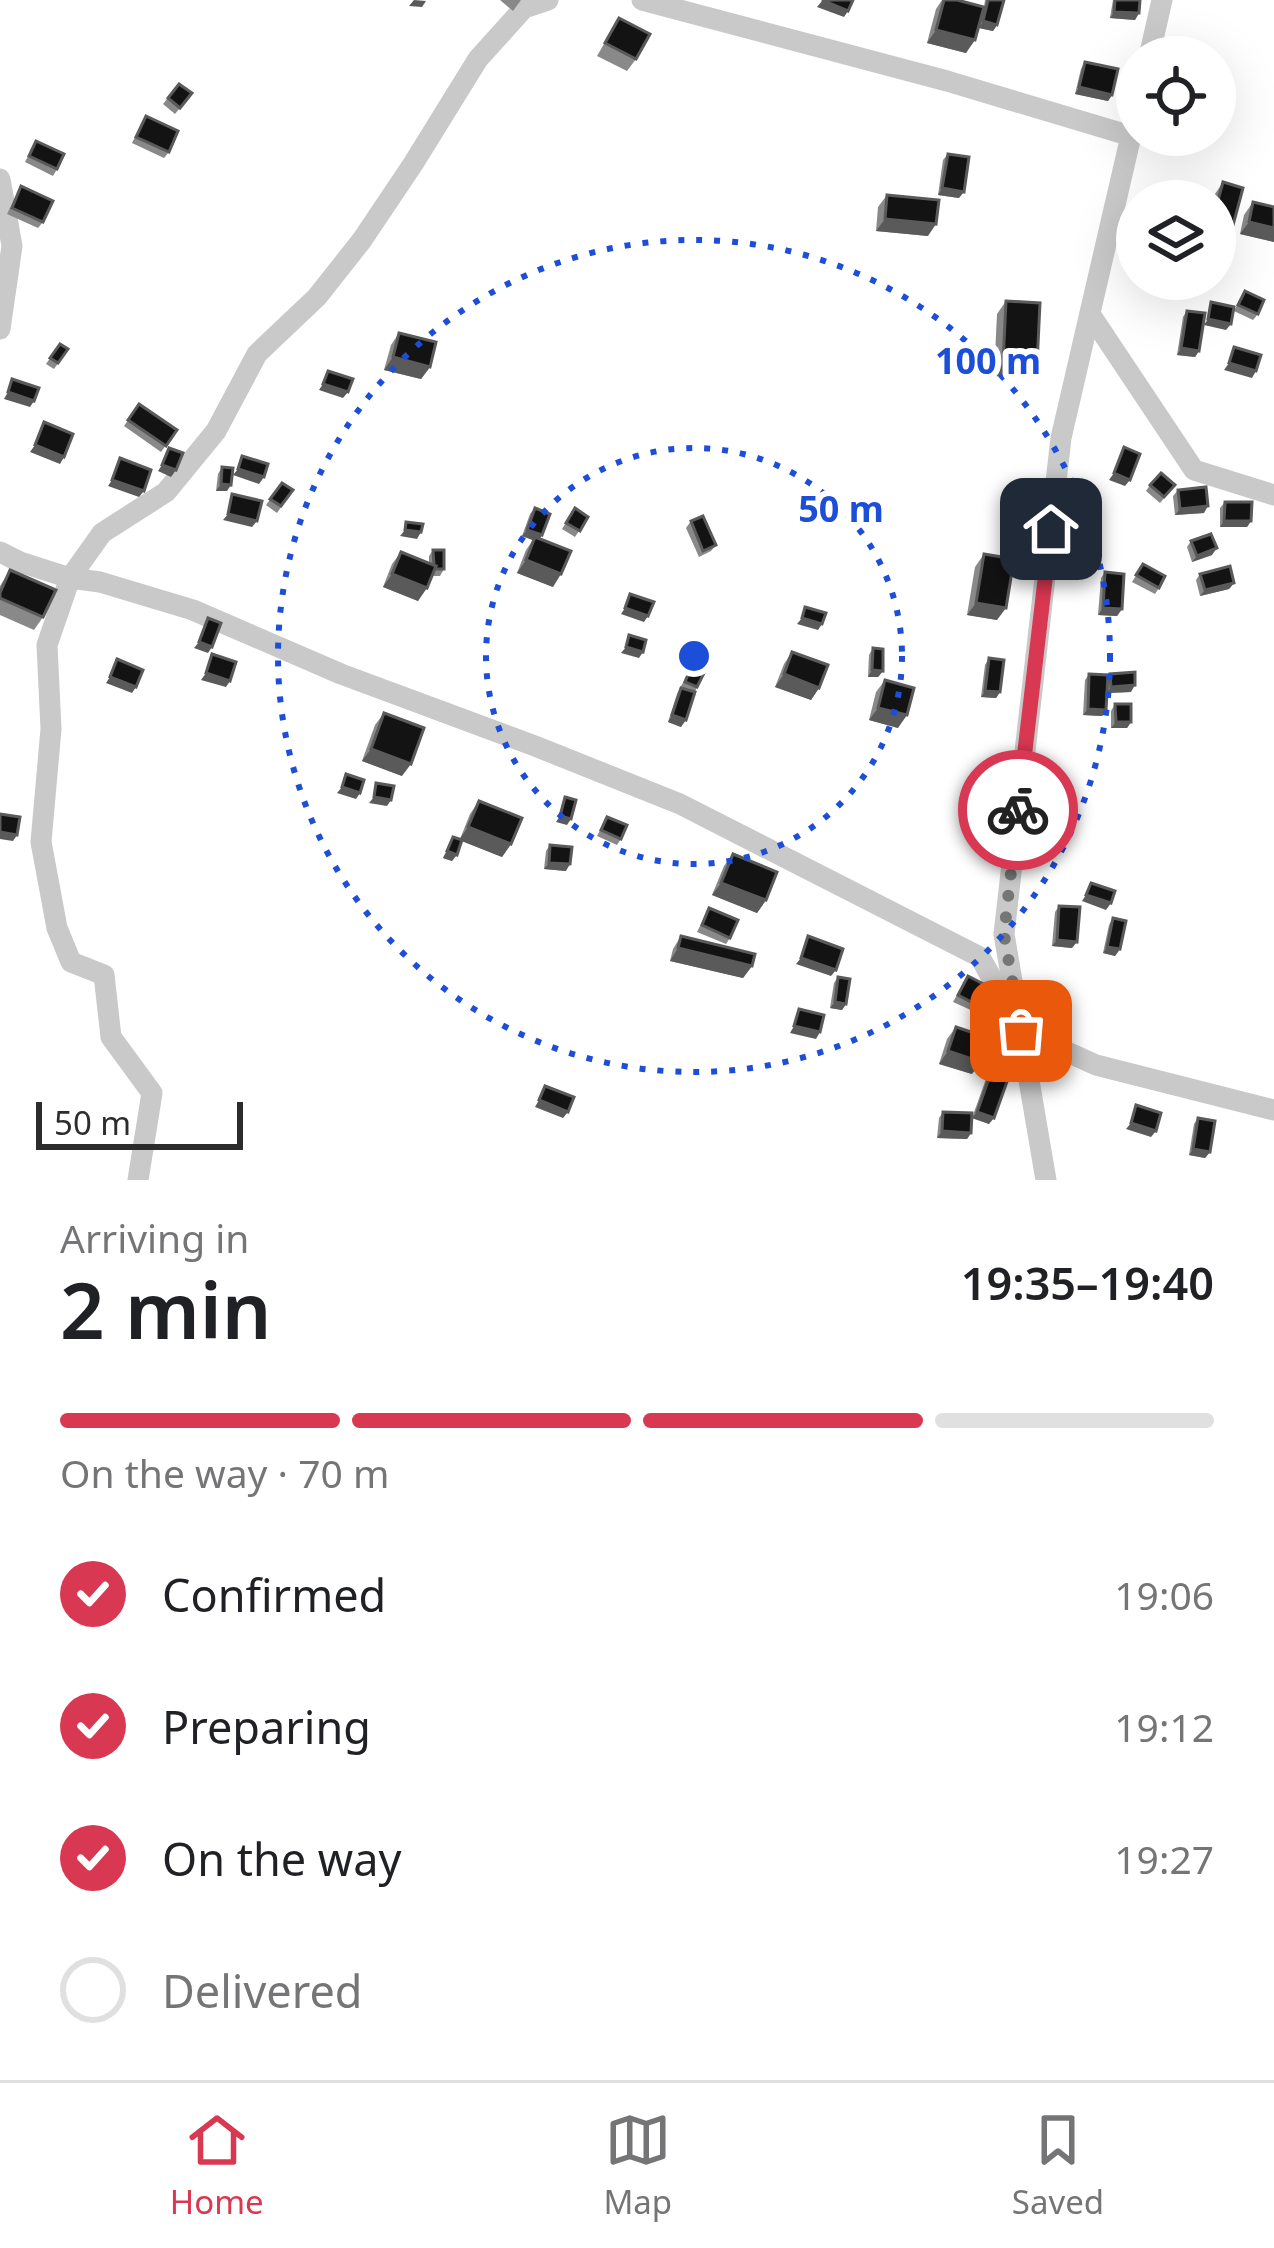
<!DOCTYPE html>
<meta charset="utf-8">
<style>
body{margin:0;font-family:"Noto Sans",sans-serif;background:#f6f6f6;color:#202124;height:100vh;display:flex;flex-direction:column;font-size:45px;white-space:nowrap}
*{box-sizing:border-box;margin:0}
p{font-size:39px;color:#757577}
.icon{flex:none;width:66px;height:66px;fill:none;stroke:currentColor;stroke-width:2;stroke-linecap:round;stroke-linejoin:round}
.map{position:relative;height:1180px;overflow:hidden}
.side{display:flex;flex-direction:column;background:#fff;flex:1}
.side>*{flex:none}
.controls{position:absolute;left:1116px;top:36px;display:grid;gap:24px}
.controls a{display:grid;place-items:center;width:120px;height:120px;border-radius:50%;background:#fff;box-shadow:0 12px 48px #0002;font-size:60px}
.scale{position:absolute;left:36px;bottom:30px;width:207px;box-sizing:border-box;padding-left:12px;border:6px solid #2c2c2c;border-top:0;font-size:33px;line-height:42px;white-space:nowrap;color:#2c2c2c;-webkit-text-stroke:9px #fff;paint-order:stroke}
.pin{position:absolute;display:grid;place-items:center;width:102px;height:102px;color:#fff;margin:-51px;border-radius:24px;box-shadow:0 6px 18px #0006}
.courier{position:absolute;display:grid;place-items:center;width:120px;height:120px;margin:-60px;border:9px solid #d93853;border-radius:50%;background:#fff;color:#222;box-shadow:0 3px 15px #0007}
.head em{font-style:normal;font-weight:600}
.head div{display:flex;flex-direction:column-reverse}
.head{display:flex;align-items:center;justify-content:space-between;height:204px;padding:0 60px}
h1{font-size:78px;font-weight:600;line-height:90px}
.bar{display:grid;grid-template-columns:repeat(4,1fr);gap:18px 12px;align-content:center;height:144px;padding:0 60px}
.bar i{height:15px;border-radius:9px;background:#e0e0e0}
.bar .on{background:#d93853}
.bar p{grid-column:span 4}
ol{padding:0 60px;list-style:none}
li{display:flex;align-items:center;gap:36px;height:132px}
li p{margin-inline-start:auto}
li .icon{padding:12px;border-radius:50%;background:#d93853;color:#fff;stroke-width:4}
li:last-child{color:#757577}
li i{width:66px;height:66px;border:6px solid #e0e0e0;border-radius:50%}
.dock{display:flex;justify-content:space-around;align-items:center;height:168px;border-top:3px solid #e0e0e0;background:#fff;font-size:33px;color:#757577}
.dock a{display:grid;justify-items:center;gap:6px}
.dock .on{color:#d93853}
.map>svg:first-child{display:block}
</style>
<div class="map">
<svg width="1274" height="1180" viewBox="0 0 1274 1180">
<rect width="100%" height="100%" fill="#fff"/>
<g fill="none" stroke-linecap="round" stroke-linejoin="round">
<g stroke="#c9c9c9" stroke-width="21">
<polyline points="642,0 947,81 1131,136"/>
<polyline points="1149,57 1162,0"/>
<polyline points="0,179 12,246 0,329"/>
<polyline points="1090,314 1194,470 1274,495"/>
<polyline points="0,552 20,562 70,578 100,582 193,610 341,674 535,746 680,804 980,957 1021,1031 1096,1065 1274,1110"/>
<polyline points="138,1180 152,1093 111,1037 104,975 71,962 57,928 41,842 51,729 47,645 70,578 102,533 166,492 216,431 257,354 317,297 362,240 413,164 478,59 524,8 548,0"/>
<polyline points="1046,1180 1004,934 1061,438 1137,110"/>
</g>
</g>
<g fill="#898989">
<polygon points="500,0 521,0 513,11"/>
<polygon points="942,0 957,0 984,7 985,0 1004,0 997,25 993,31 979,28 966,53 927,43 936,9"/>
<polygon points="1113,0 1140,0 1139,13 1135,20 1110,18"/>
<polygon points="619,18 636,59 627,71 597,56"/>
<polygon points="1085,62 1112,95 1108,101 1075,94 1081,69"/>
<polygon points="179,84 192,93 175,114 163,104"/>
<polygon points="146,116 169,152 164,158 132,143"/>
<polygon points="36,141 57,169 53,176 25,162"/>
<polygon points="948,154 959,198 938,195 943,160"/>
<polygon points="1223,182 1232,229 1223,241 1215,239 1215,201 1213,201 1215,194"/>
<polygon points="21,186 43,222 38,228 7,214"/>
<polygon points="887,195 928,236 876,231 878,207"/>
<polygon points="1253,202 1274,207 1274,242 1240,234 1244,215"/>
<polygon points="1245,291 1258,314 1253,320 1234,311"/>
<polygon points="1006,301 1029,377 994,376 997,314"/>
<polygon points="1187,311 1199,351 1195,357 1177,355 1183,317"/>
<polygon points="399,333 430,367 421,379 384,370 391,345"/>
<polygon points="60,344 68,349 54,369 46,364"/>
<polygon points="946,351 987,376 941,372 942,357"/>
<polygon points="139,404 177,430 161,452 124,426"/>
<polygon points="222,467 227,491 216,491 218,474"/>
<polygon points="282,483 293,490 277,513 266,505"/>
<polygon points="1150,485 1170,491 1160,503 1146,491"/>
<polygon points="1178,490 1204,513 1175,515 1173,496"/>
<polygon points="1225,502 1251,521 1247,527 1220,527 1220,508"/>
<polygon points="535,508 539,539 553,587 517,573 526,550 533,540 522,536 530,514"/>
<polygon points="575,508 588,517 575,537 562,529"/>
<polygon points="691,521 716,545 711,551 699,557 686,528"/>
<polygon points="1191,541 1212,555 1192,562 1187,547"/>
<polygon points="433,550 444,569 440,576 432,576 418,601 383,587 392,564 401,552 429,563 429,556"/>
<polygon points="984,554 997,620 967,615 975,567"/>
<polygon points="1143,564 1159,588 1155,594 1132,582"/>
<polygon points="10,570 43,617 34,630 0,615 0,586"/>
<polygon points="1105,572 1122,609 1117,616 1098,615 1101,578"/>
<polygon points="1200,574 1234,583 1229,589 1200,596 1196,580"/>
<polygon points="873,648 883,671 878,677 868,677 869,655"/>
<polygon points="792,652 819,688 811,700 775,687 784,664"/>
<polygon points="989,658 1000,692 996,698 981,697 985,665"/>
<polygon points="692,665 697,687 681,727 668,722 677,694"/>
<polygon points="1089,674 1107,678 1110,674 1131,692 1107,693 1106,710 1102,716 1083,715 1085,680"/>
<polygon points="885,680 898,728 869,720 876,692"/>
<polygon points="1115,704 1131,722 1127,728 1111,728 1111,711"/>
<polygon points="384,713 402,776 362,761 375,725"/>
<polygon points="479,801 511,844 502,857 462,841 452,861 443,858 453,837 460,839 470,814"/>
<polygon points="607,817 621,839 617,845 597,836"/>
<polygon points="550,845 566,871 544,869 546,851"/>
<polygon points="733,854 766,900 757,913 712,895 724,866"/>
<polygon points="1059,906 1072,948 1052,946 1055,912"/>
<polygon points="709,908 730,938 726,944 697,932"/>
<polygon points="1113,918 1120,949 1115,956 1103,953 1109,925"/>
<polygon points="681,936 752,966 743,978 670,961 673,949"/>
<polygon points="968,976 977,1005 973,1011 953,1002"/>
<polygon points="838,977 846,1004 842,1010 830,1008 834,983"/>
<polygon points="956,1027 972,1074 939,1064 947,1039"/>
<polygon points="992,1070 989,1124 972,1118 971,1133 967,1139 937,1138 939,1118 943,1112 972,1118 987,1076"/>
<polygon points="1198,1118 1210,1152 1205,1158 1189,1155 1194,1124"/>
</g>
<g fill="#5a5a5a">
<polygon points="414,0 426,1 422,7 409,6"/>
<polygon points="822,1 848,11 844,17 817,7"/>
<polygon points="1114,12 1139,13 1135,20 1110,18"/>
<polygon points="983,21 997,25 993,31 979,28"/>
<polygon points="936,30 975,40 966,53 927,43"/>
<polygon points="1079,87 1112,95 1108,101 1075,94"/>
<polygon points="942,188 964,192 959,198 938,195"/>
<polygon points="885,219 936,224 928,236 876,231"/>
<polygon points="1249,222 1274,228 1274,242 1240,234"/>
<polygon points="1215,224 1232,229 1223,241 1215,239"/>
<polygon points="1208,319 1231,324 1226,330 1204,325"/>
<polygon points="1181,348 1199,351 1195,357 1177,355"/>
<polygon points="393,357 430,367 421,379 384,370"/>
<polygon points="1003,363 1037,365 1029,377 994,376"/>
<polygon points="1229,363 1256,371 1252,378 1224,370"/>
<polygon points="945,366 991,369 987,376 941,372"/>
<polygon points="323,384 348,392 343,398 319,390"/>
<polygon points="8,392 34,401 30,407 4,399"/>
<polygon points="35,445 64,457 60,464 30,452"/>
<polygon points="162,465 176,470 171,477 158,471"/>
<polygon points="238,469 264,477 259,484 233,475"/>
<polygon points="1114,473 1130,480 1125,486 1109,480"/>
<polygon points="112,480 144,491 139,497 108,486"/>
<polygon points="221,484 231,485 227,491 216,491"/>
<polygon points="1208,506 1204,513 1175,515 1180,509"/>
<polygon points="228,514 257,521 252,527 223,520"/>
<polygon points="1224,521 1251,521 1247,527 1220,527"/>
<polygon points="405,530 421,532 417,539 400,536"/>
<polygon points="527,530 542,535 538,542 522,536"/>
<polygon points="1217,548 1212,555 1192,562 1197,556"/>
<polygon points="526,560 561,574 553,587 517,573"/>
<polygon points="392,574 427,588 418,601 383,587"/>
<polygon points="1234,583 1229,589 1200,596 1205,590"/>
<polygon points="976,603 1006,608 997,620 967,615"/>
<polygon points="625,608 648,616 644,622 621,614"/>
<polygon points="1103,608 1122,609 1117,616 1098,615"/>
<polygon points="802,618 822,624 818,630 797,624"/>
<polygon points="199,642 212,647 208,653 194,648"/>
<polygon points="626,647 643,652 639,658 621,653"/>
<polygon points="872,670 883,671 878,677 868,677"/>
<polygon points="206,673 230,681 226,687 201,680"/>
<polygon points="784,674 819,688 811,700 775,687"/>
<polygon points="110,677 136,687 132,693 106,683"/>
<polygon points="1135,685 1131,692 1107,693 1111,687"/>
<polygon points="985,691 1000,692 996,698 981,697"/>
<polygon points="878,708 907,715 898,728 869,720"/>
<polygon points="1088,709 1106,710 1102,716 1083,715"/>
<polygon points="672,715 686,720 681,727 668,722"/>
<polygon points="1116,722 1131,722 1127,728 1111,728"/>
<polygon points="371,749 411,764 402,776 362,761"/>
<polygon points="342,787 360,793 356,799 337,793"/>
<polygon points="374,797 391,800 387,806 369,803"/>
<polygon points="560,816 571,819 567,825 556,822"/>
<polygon points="468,827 511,844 502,857 459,840"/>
<polygon points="0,832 17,835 13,841 0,839"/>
<polygon points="447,851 457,855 452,861 443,858"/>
<polygon points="549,863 570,864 566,871 544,869"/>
<polygon points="721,883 766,900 757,913 712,895"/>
<polygon points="1086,895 1111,903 1106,910 1082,901"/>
<polygon points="1057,940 1077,942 1072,948 1052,946"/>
<polygon points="1107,947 1120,949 1115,956 1103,953"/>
<polygon points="678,948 752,966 743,978 670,961"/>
<polygon points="801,958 836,970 831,976 796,964"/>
<polygon points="835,1002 846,1004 842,1010 830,1008"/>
<polygon points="794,1026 820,1032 816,1039 790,1033"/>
<polygon points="948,1051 981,1062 972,1074 939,1064"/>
<polygon points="539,1100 568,1112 563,1118 535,1107"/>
<polygon points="977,1112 994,1118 989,1124 972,1118"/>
<polygon points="1131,1123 1156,1131 1151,1137 1126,1129"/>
<polygon points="942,1131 971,1133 967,1139 937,1138"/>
<polygon points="1193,1149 1210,1152 1205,1158 1189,1155"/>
</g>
<g fill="#131313" stroke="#5a5a5a" stroke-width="3">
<polygon points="822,0 853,0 848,11"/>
<polygon points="944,0 957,0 984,7 975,40 936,30"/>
<polygon points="988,0 1004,0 997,25 983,21"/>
<polygon points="1115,0 1140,0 1139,13 1114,12"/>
<polygon points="619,18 650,34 636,59 605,43"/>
<polygon points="1085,62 1118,69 1112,95 1079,87"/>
<polygon points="179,84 192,93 180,108 168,98"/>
<polygon points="146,116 178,131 169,152 136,137"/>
<polygon points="36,141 64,154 57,169 29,156"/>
<polygon points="948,154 969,157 964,192 942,188"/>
<polygon points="1223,182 1243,188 1232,229 1215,224 1215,211"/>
<polygon points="21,186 53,201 43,222 12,208"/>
<polygon points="887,195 939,200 936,224 885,219"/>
<polygon points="1253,202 1274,207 1274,228 1249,222"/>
<polygon points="1245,291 1264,300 1258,314 1238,305"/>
<polygon points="1006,301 1040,303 1037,365 1003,363"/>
<polygon points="1211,302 1234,307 1231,324 1208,319"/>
<polygon points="1187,311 1205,313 1199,351 1181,348"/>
<polygon points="399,333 436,342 430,367 393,357"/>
<polygon points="60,344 68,349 58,363 50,358"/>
<polygon points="1234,347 1261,355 1256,371 1229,363"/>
<polygon points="946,351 992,354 991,369 945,366"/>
<polygon points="328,371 353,379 348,392 323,384"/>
<polygon points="12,379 39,388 34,401 8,392"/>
<polygon points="139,404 177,430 166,446 128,420"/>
<polygon points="44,422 73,434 64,457 35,445"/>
<polygon points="1124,447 1140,454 1130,480 1114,473"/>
<polygon points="169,448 183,453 176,470 162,465"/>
<polygon points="242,456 268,464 264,477 238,469"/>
<polygon points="120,458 151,470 144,491 112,480"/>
<polygon points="222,467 233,468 231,485 221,484"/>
<polygon points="1161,473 1175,485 1164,497 1150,485"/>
<polygon points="282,483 293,490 281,506 270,499"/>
<polygon points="1206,487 1208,506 1180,509 1178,490"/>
<polygon points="232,494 262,501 257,521 228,514"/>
<polygon points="1225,502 1252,502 1251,521 1224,521"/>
<polygon points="535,508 550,514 542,535 527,530"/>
<polygon points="575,508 588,517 580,531 566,523"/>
<polygon points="703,516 716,545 703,551 691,521"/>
<polygon points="406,522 423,524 421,532 405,530"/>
<polygon points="1211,534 1217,548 1197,556 1191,541"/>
<polygon points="535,537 571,551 561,574 526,560"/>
<polygon points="433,550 444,550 444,569 435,569 436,566 434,565"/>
<polygon points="401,552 436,566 427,588 392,574"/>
<polygon points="984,554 1014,559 1006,608 976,603"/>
<polygon points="1143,564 1165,576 1159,588 1136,575"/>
<polygon points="1230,566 1234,583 1205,590 1200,574"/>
<polygon points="10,570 56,590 43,617 0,598 0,593"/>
<polygon points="1105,572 1124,574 1122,609 1103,608"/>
<polygon points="630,594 654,602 648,616 625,608"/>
<polygon points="805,607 826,613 822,624 802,618"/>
<polygon points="208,618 221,623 212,647 199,642"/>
<polygon points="629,635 646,640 643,652 626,647"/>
<polygon points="873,648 883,649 883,671 872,670"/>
<polygon points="792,652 828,665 819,688 784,674"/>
<polygon points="212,654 236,662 230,681 206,673"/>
<polygon points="989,658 1004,660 1000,692 985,691"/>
<polygon points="117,659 143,670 136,687 110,677"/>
<polygon points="692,665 705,671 697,687 685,682"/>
<polygon points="1135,672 1135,685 1111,687 1110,674"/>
<polygon points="1089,674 1108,675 1106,710 1088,709"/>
<polygon points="885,680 914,688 907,715 878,708"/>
<polygon points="681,688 695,692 686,720 672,715"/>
<polygon points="1115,704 1131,704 1131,722 1116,722"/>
<polygon points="384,713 424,728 411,764 371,749"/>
<polygon points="346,774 364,780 360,793 342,787"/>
<polygon points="376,783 394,786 391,800 374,797"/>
<polygon points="565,797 576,800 571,819 560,816"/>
<polygon points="479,801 522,818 511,844 468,827"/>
<polygon points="0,814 20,817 17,835 0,832"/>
<polygon points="607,817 627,825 621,839 601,830"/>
<polygon points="453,837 462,840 457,855 447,851"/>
<polygon points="550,845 572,847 570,864 549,863"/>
<polygon points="733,854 777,872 766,900 721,883"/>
<polygon points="1091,883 1115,891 1111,903 1086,895"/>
<polygon points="1059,906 1080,907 1077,942 1057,940"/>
<polygon points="709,908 738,920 730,938 702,925"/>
<polygon points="1113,918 1126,921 1120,949 1107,947"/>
<polygon points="681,936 755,954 752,966 678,948"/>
<polygon points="808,936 843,949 836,970 801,958"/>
<polygon points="968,976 987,986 977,1005 958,995"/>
<polygon points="838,977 850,979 846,1004 835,1002"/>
<polygon points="799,1009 824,1015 820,1032 794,1026"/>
<polygon points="956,1027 989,1038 981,1062 948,1051"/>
<polygon points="992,1070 1009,1076 994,1118 977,1112"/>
<polygon points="545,1086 574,1097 568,1112 539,1100"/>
<polygon points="1136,1105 1161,1113 1156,1131 1131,1123"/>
<polygon points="943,1112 972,1113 971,1133 942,1131"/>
<polygon points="1198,1118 1215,1121 1210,1152 1193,1149"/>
</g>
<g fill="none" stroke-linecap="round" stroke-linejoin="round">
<polyline stroke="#767676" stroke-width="12" stroke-dasharray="0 21.6" points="1018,810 1004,934 1021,1031"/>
<polyline stroke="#d93853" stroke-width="15" points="1018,810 1051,529"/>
</g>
<g fill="none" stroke="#1d4ed8" stroke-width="6" stroke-dasharray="6 12">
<circle cx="694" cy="656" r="208"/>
<circle cx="694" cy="656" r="416"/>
</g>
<circle cx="694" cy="656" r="18" fill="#1d4ed8" stroke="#fff" stroke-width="6"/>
<g font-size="36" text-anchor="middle" font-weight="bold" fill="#1d4ed8" stroke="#fff" stroke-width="12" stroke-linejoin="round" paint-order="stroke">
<text x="988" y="374">100 m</text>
<text x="841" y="522">50 m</text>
</g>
</svg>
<div class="controls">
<a><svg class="icon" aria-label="locate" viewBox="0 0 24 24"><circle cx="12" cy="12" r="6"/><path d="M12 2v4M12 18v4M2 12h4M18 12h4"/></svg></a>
<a><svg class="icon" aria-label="layers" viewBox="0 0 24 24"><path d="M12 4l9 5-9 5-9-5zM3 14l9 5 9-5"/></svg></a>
</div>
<div class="scale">50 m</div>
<div class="pin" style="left:1021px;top:1031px;background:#ea580c"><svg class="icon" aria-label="bag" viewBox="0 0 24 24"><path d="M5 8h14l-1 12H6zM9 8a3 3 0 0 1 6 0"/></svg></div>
<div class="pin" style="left:1051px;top:529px;background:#1f2937"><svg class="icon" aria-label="home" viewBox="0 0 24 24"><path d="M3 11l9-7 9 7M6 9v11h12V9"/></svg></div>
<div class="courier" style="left:1018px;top:810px"><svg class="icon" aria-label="bike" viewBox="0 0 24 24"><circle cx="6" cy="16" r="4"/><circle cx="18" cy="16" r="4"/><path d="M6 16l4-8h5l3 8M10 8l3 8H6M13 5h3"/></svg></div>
</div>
<section class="side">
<div class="head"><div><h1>2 min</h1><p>Arriving in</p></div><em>19:35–19:40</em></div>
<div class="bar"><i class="on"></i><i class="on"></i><i class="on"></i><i></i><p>On the way · 70 m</p></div>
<ol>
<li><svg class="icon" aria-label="check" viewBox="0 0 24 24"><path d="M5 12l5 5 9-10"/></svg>Confirmed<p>19:06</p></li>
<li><svg class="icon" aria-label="check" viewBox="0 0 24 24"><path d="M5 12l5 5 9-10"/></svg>Preparing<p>19:12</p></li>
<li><svg class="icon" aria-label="check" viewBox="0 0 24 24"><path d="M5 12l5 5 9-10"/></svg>On the way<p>19:27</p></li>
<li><i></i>Delivered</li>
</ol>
</section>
<nav class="dock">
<a class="on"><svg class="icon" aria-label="home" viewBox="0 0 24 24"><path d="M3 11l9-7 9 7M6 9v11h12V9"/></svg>Home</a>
<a><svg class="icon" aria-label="map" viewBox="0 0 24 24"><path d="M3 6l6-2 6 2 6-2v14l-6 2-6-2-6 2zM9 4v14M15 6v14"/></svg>Map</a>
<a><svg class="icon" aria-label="saved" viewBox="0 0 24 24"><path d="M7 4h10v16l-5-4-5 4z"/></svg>Saved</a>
</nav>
